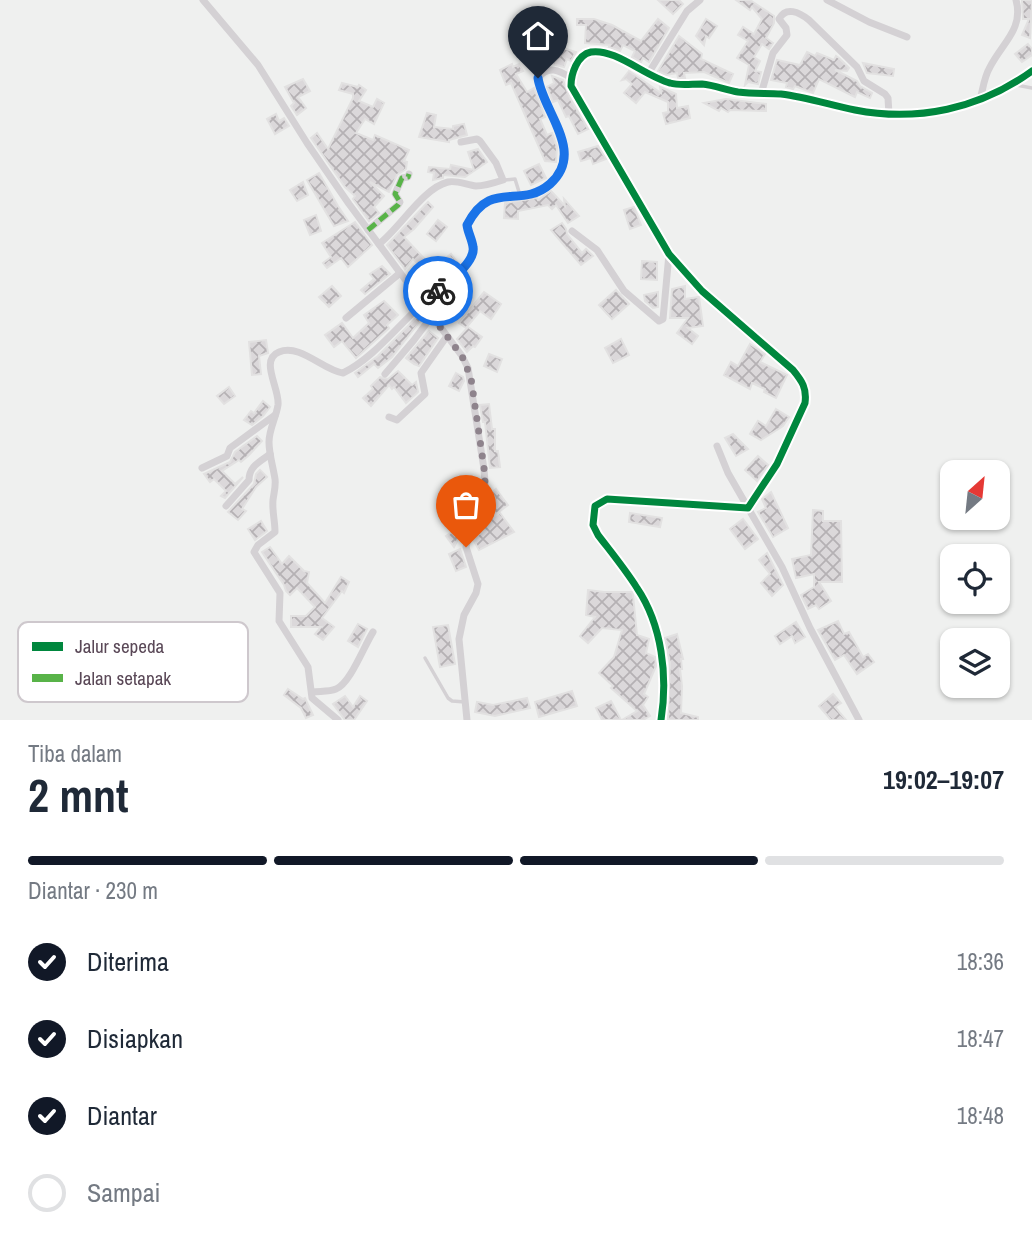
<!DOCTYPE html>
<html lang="id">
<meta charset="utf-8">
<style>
body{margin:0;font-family:"Archivo Narrow",sans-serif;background:#f6f6f7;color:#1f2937;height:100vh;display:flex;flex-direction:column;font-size:26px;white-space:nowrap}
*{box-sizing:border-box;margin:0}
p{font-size:23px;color:#747a83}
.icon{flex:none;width:38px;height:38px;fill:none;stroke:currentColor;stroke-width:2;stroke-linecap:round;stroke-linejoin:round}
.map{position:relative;height:720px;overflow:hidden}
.drawer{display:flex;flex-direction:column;background:#fff;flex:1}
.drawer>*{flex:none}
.needle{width:46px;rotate:27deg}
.buttons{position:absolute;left:940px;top:460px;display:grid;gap:14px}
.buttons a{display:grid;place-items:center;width:70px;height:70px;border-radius:14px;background:#fff;box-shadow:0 2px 5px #0004;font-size:35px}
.pin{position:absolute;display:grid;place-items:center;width:60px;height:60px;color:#fff;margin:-72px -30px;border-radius:50% 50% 50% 0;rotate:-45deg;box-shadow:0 0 7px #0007}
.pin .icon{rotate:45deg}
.courier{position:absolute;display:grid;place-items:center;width:70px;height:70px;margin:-35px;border:5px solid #1a73e8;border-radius:50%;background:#fff;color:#222;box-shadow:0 2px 9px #0007}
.head em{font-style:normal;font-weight:700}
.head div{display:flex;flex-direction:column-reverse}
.head{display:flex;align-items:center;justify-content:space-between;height:119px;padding:0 28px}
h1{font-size:46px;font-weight:700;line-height:52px}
.bar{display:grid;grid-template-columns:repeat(4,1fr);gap:10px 7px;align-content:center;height:84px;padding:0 28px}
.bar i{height:9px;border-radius:5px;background:#e0e1e3}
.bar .current{background:#111827}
.bar p{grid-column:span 4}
ol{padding:0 28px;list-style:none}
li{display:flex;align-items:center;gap:21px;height:77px}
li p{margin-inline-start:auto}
li .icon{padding:7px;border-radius:50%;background:#111827;color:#fff;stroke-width:4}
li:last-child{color:#747a83}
li i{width:38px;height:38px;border:4px solid #e0e1e3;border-radius:50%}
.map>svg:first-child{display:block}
</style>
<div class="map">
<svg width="1032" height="720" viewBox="0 0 1032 720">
<defs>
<pattern id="building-cross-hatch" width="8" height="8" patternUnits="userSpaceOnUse" patternTransform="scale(1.75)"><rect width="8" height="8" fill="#dbd8da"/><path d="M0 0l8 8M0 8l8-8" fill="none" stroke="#b5b1b4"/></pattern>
</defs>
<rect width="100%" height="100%" fill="#eff0ef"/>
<g fill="url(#building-cross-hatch)" stroke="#e2e1e1" stroke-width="2">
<polygon points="658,0 679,0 683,4 673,14"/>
<polygon points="736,0 750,0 774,16 774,23 766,38 773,43 769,49 762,44 754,57 760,61 755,71 761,72 758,84 748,82 745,85 749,65 737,58 748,41 738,35 743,27 754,34 762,19 752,7 750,10"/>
<polygon points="1022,0 1032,0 1030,38 1022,35 1029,19 1023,19"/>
<polygon points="577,19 594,19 612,25 641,41 658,19 669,28 649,62 643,58 641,62 632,57 635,51 623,45 620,51 609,47 610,45 585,43 586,25 577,25"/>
<polygon points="706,19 717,26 709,38 706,36 704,45 696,36"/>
<polygon points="679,36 702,54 701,59 733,74 729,83 704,72 684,73 685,78 678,78 677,73 666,75 658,71"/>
<polygon points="1028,44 1032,49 1032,55 1022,62 1015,54"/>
<polygon points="563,48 576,52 571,61 567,59 564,67 552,64 557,52 560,53"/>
<polygon points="807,52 815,56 817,53 834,60 836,56 839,58 849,68 847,71 835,70 857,81 860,86 872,93 870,98 857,92 855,97 819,79 813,93 795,86 793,89 786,87 787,83 771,80 777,60 800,65"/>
<polygon points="863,63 894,69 893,76 867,73"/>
<polygon points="512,64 513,67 519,64 523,71 516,74 527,92 534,88 545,117 540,119 547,135 552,133 557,147 556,162 545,161 511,83 506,85 500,70"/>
<polygon points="629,71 661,93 660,87 676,94 677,108 688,106 690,118 666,124 663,113 668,112 668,102 645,92 636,103 624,93 632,84 626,79 622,80"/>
<polygon points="552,76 563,80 570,98 588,129 578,134 569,116 566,117 558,100 553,102 547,87 554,83"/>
<polygon points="303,79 310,91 298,97 306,108 297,115 291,106 294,103 285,87"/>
<polygon points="342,83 358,87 359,85 366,90 359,101 373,107 377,99 384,103 374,124 365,119 356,133 373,140 375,135 409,150 404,161 407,162 406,169 397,175 389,192 370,182 384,196 374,207 379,213 369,221 353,199 355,196 345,187 311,138 317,133 328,149 353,98 353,94 339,90"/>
<polygon points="726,99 766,104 766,111 730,110 728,112 721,108 719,111 704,103"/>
<polygon points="427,113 436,115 434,127 453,129 453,126 464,124 467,135 449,140 449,142 419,137"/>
<polygon points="276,114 279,121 284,118 289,126 275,134 267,119"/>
<polygon points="598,146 606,159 593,164 591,158 581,161 578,152"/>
<polygon points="478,149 487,162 465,177 443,175 443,178 433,180 434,173 428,172 429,167 450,169 451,165 474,170 468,152"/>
<polygon points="539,164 546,178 531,185 524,171"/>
<polygon points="319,173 338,206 348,221 334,226 307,180"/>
<polygon points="303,182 308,195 297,201 290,190"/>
<polygon points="551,191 565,206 564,199 579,216 568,223 556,205 552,209 548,205 518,211 518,219 504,218 505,203 537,198 538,200"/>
<polygon points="428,202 433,207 414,229 404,237 433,268 451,254 459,264 424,294 413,279 425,270 413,259 405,269 387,245"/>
<polygon points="634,207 641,225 630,229 624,210"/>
<polygon points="316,215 321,231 310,235 304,220"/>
<polygon points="438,220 447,227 436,241 427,234"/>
<polygon points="355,222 372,245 348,267 341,258 327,268 323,263 331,257 322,243"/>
<polygon points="562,223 566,229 567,234 582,253 586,249 593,256 581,265 551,230"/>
<polygon points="642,261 657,262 657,280 641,279"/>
<polygon points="382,266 390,274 365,294 361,290 374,279 370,274"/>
<polygon points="332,286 341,296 329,307 319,297"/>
<polygon points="685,286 685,299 699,297 703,326 688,328 698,336 692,344 677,333 688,318 670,318 672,289"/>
<polygon points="616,290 629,304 612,319 599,305"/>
<polygon points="446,292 451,297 445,303 453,310 444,321 431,304"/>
<polygon points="484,292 501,304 491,319 480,311 466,328 459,323"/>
<polygon points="658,292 658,307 653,308 645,301 644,295"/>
<polygon points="384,301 398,315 387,325 389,328 356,358 342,341 334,347 325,335 342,323 353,338 369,323 364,315"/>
<polygon points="422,312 424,316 392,357 378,368 374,364 358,377 355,373 378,356"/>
<polygon points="468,327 482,337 475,347 473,346 467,352 457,339"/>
<polygon points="429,331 438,338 419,366 414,364 406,358"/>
<polygon points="621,339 629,355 613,363 605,348"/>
<polygon points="266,340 268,353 259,356 261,374 252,375 249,342"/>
<polygon points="750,344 765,354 760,362 787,375 776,398 764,392 765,389 752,383 750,389 724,375 731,362 738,366"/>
<polygon points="489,354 502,359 497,372 484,366"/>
<polygon points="398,371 412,385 416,382 418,392 406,403 394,387 392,389 389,385 371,406 363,398 373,389 371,386 380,377 388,379"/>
<polygon points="456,373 463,377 464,381 459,391 449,386"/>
<polygon points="229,387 235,396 224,404 217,396"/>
<polygon points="263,401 270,407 263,416 252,425 244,420 251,411 254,413"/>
<polygon points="489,404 492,429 495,429 495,451 498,451 500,467 490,468 485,422 483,422 480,405"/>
<polygon points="776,409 789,417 783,426 761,440 750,434 758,421 766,426"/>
<polygon points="733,434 748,449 736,456 725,438"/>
<polygon points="257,436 262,441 248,456 241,462 239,460 222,471 235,484 243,477 225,498 221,496 226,491 214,479 210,482 204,474 230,462 235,452"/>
<polygon points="758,456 768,465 757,481 745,470"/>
<polygon points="260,470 267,477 256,487 242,509 246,511 238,520 228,512 254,484 256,474"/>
<polygon points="462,482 470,486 462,504 454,501"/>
<polygon points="496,489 508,505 496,514 489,505 495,499 492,492"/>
<polygon points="771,492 788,528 773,537 758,512 766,508 762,499"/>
<polygon points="464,509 471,514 454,547 446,536 461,526 455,522"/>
<polygon points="813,510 823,511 823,521 841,521 842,582 819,582 831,601 819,609 816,605 808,609 801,595 814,587 814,574 796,578 792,559 811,555"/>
<polygon points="500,513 514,532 479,550 474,541 475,537 484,531 480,525"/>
<polygon points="630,513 662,518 660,527 629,522"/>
<polygon points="743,519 758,539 745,549 730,529"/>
<polygon points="261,521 267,531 255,540 248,529"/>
<polygon points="270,547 282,564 289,556 304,571 309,572 307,583 325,603 341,577 349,582 344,593 342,591 322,618 334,627 323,640 315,634 321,627 291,627 291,616 306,616 315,607 297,588 290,595 286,591 284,585 262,552"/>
<polygon points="460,549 466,567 456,571 449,554"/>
<polygon points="767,553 783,585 772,596 761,583 770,574 759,560"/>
<polygon points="588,590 604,592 632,592 633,595 637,635 649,639 646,653 655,657 656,666 644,694 648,697 643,705 650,716 643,720 622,720 637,711 611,688 613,686 599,673 614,657 622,630 602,628 588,643 580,636 595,617 586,615"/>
<polygon points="838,621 844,634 849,632 863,657 868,654 874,662 857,674 844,655 835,660 818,630"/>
<polygon points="796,622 805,637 795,643 792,636 780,644 775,636"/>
<polygon points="358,624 367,629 358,647 348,641"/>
<polygon points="448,625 455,664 440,667 433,627"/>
<polygon points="677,634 683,659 681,659 682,669 680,669 682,686 681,713 698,717 698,720 668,720 670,663 665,638"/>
<polygon points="288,689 303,699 305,698 313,715 306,718 301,708 284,695"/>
<polygon points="572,691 577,706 539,717 535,702"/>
<polygon points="833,694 841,703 835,707 846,720 831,720 819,706"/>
<polygon points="345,696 353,707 360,696 367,701 354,720 345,720 333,704"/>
<polygon points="527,698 530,708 495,716 475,712 477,702 493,705"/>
<polygon points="611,701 621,720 602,720 596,708"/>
</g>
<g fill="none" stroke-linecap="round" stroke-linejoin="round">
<g stroke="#d4d1d4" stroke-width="3.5">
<polyline points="1016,85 1032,88"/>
<polyline points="505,180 515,179 520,195"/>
<polyline points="425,658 448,698 452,701 465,702"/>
</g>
<g stroke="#d4d1d4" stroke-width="7">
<polyline points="203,0 258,65 307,143 349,204 462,356 468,368 484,469 486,497 469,534 466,547 478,584 476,593 464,615 459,639 467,720"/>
<polyline points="827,0 869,22 907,37"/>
<polyline points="648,74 687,11 700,0"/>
<path d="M 761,94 L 773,53 L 787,35 L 786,28 L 779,19 C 786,6 799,12 809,20 L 857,67 L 864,81 L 885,94 L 888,98 L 889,114"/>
<path d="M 980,100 C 983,89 984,77 990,67 C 1002,43 1024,29 1016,0"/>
<polyline points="368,230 398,205 400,202 395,194 402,178 408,177 409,174"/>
<polyline points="572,231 597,250 624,291 659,321 663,319 669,254"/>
<path d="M 379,244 C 400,228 423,188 448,182 C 457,180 467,185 476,186 C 485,186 494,183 503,180 L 496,163 L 480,141 L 477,139 L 461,142"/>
<polyline points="346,318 400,273"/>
<polyline points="385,374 414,340 432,316"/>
<polyline points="389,417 397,420 425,394 421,373 447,336"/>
<polyline points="717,446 728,473 782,567 810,628 859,720"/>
<polyline points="202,468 227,456 230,448 275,415"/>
<path d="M 226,506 L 249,480 C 249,466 260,462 270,454"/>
<path d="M 313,692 C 320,691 329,692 336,689 C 350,684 364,646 373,632"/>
<path d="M 338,720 L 312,698 L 308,667 L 279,621 L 280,593 L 254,552 L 258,545 L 275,532 C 275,521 272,511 273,500 C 274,492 276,486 275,479 C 273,466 269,454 269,442 C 269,429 276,418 278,405 C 280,389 259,360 279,352 C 300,343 324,371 343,373 C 372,359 397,327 421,305 C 437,289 461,277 472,256 C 477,247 468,235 467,225 C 491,178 520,210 550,184 C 587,152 543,112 538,78 C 548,65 559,70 571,78"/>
</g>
<path stroke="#d4d1d4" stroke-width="8" d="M 661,720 C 668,676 662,625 637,588 C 625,569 611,552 598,535 L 593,525 L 595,506 L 607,499 L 748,508 L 777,464 L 805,403 C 807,388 802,381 793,370 L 702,291 L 669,254 L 571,86 C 571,74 577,55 591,52 C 615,48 646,77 670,83 C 680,86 691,84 702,84 C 714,85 726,90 738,92 C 753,94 767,93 781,94 C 806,97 830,105 855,110 C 917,122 980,109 1032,71"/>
<polyline stroke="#58b348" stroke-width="5" stroke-dasharray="10 5" stroke-linecap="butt" points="368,230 398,205 400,202 395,194 402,178 408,177 409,174"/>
<defs>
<path id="cycleway" d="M 661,720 C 668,676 662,625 637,588 C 625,569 611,552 598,535 L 593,525 L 595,506 L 607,499 L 748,508 L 777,464 L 805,403 C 807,388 802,381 793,370 L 702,291 L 669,254 L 571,86 C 571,74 577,55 591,52 C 615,48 646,77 670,83 C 680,86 691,84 702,84 C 714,85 726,90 738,92 C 753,94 767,93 781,94 C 806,97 830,105 855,110 C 917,122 980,109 1032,71"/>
</defs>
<use href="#cycleway" stroke="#fff" stroke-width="11"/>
<use href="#cycleway" stroke="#00873e" stroke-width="7"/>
</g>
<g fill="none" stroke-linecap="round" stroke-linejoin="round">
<polyline stroke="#8e838c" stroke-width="7" stroke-dasharray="0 12.6" points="438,291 422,303 462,356 471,378 484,468 486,497 469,534 466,547"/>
<path stroke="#1a73e8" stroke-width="9" d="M 438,291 C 448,282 476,262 473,247 C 472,239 468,233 467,225 C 491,178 520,210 550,184 C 586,152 543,112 538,78"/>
</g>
<rect x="18" y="622" width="230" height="80" rx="10" fill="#fff" stroke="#cec8cd" stroke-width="2"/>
<rect x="32" y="642" width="31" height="9" fill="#00873e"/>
<rect x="32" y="674" width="31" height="8" fill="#58b348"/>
<g font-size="19" fill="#5a4857">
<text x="75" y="653">Jalur sepeda</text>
<text x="75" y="685">Jalan setapak</text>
</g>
</svg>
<div class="buttons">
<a><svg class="needle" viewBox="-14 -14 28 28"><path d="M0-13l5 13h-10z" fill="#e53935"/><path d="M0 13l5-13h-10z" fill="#747a83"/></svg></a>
<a><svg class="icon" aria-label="locate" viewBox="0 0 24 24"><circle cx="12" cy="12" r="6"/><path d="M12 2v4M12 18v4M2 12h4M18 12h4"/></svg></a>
<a><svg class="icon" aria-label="layers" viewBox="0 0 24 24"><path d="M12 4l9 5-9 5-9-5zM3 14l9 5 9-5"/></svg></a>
</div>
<div class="pin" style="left:466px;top:547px;background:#ea580c"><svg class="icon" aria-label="bag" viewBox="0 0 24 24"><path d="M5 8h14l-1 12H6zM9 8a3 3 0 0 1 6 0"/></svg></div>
<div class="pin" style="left:538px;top:78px;background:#1f2937"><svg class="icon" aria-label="home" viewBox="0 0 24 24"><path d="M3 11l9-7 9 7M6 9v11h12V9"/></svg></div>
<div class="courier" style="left:438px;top:291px"><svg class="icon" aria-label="bike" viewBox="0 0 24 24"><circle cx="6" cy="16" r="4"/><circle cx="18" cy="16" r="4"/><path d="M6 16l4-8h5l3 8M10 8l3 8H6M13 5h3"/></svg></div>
</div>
<section class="drawer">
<div class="head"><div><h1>2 mnt</h1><p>Tiba dalam</p></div><em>19:02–19:07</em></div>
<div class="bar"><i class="current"></i><i class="current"></i><i class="current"></i><i></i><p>Diantar · 230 m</p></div>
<ol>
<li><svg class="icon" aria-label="check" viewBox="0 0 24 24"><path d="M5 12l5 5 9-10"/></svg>Diterima<p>18:36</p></li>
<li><svg class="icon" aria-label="check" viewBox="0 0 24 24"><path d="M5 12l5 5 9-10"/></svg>Disiapkan<p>18:47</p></li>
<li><svg class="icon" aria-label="check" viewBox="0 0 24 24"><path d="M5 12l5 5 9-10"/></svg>Diantar<p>18:48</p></li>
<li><i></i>Sampai</li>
</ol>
</section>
